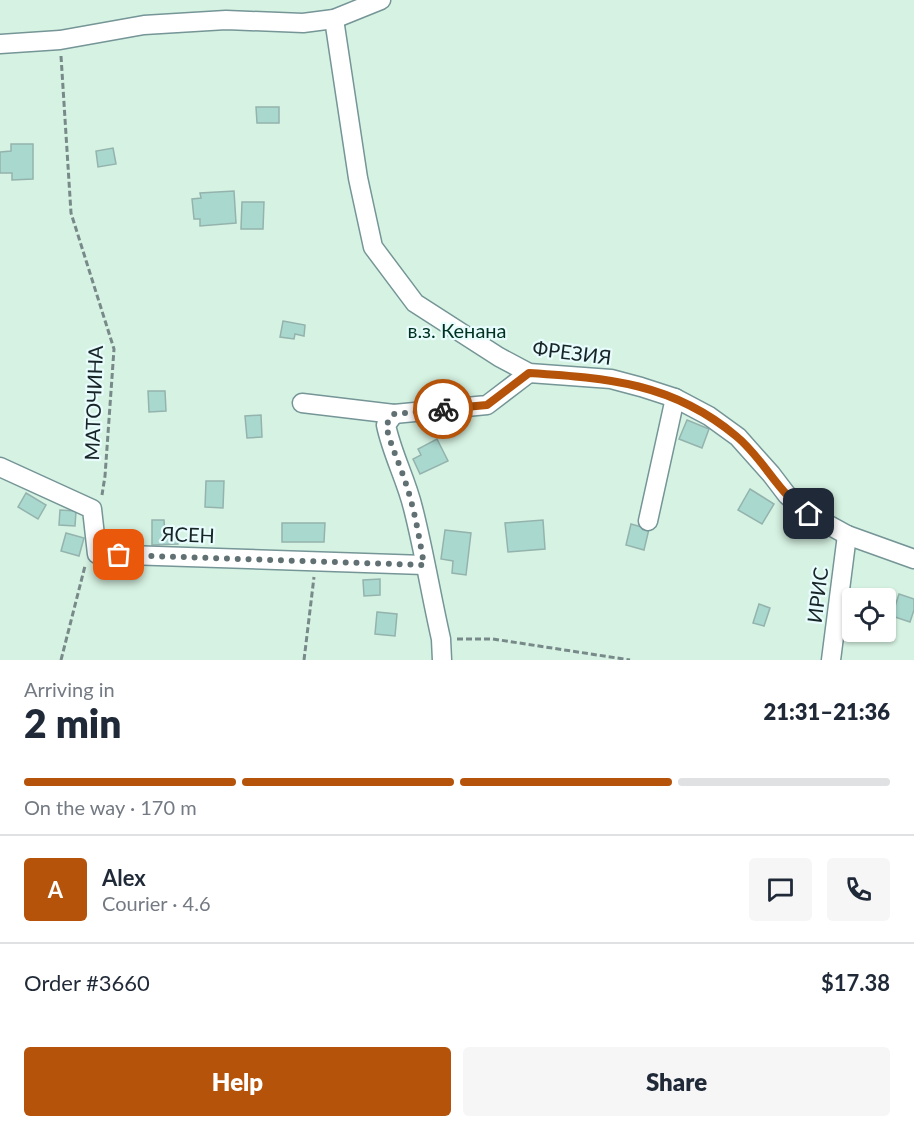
<!DOCTYPE html>
<meta charset="utf-8">
<style>
body{margin:0;font-family:Lato,sans-serif;background:#f6f6f7;color:#1f2937;height:100vh;display:flex;flex-direction:column;font-size:22px;white-space:nowrap}
*{box-sizing:border-box;margin:0}
p{font-size:20px;color:#747a83}
.icon{flex:none;width:33px;height:33px;fill:none;stroke:currentColor;stroke-width:2;stroke-linecap:round;stroke-linejoin:round}
.map{position:relative;height:660px;overflow:hidden}
.sheet{display:flex;flex-direction:column;background:#fff;flex:1}
.sheet>*{flex:none}
.controls{position:absolute;left:842px;top:588px;display:grid;gap:12px}
.controls a{display:grid;place-items:center;width:54px;height:54px;border-radius:6px;background:#fff;box-shadow:0 2px 4px #0004;font-size:30px}
.pin{position:absolute;display:grid;place-items:center;width:51px;height:51px;color:#fff;margin:-26px;border-radius:12px;box-shadow:0 3px 9px #0006}
.courier{position:absolute;display:grid;place-items:center;width:60px;height:60px;margin:-30px;border:4px solid #b45309;border-radius:50%;background:#fff;color:#222;box-shadow:0 2px 8px #0007}
.head em{font-style:normal;font-weight:800}
.head div{display:flex;flex-direction:column-reverse}
.head{display:flex;align-items:center;justify-content:space-between;height:102px;padding:0 24px}
h1{font-size:39px;font-weight:800;line-height:45px}
.bar{display:grid;grid-template-columns:repeat(4,1fr);gap:9px 6px;align-content:center;height:72px;padding:0 24px}
.bar i{height:8px;border-radius:4px;background:#e0e1e3}
.bar .selected{background:#b45309}
.bar p{grid-column:span 4}
.line{display:flex;align-items:center;gap:15px;padding:0 24px;border-top:2px solid #e0e1e3}
.line div{flex:1}
.round{display:grid;place-items:center;flex:none;width:63px;height:63px;border-radius:6px;background:#f6f6f7}
.button{display:flex;gap:12px;margin-top:auto;padding:12px 24px}
.button a{flex:1;height:69px;border-radius:6px;background:#b45309;color:#fff;font-size:24px;font-weight:800;line-height:69px;text-align:center}
.button a+a{background:#f6f6f7;color:#1f2937}
.map>svg:first-child{display:block}
</style>
<div class="map">
<svg width="914" height="660" viewBox="0 0 914 660">
<rect width="100%" height="100%" fill="#e8fcfe"/>
<path fill="#d6f2e2" fill-rule="evenodd" d="M 0,0 L 914,0 L 914,660 L 0,660 ZM 852,598 L 885,598 L 885,632 L 852,632 Z"/>
<g fill="#a9d8cf" stroke="#94b3ad" stroke-width="1.5">
<polygon points="256,107 279,107 279,123 257,123"/>
<polygon points="11,144 33,144 33,179 12,180 12,173 0,173 0,152 11,151"/>
<polygon points="113,148 116,164 98,167 96,151"/>
<polygon points="234,191 236,223 200,226 200,219 194,219 192,199 201,198 200,193"/>
<polygon points="242,202 264,202 263,229 241,229"/>
<polygon points="283,321 305,325 304,336 295,334 294,339 280,337"/>
<polygon points="148,391 165,391 166,411 149,412"/>
<polygon points="261,415 262,437 247,438 245,416"/>
<polygon points="687,420 709,429 702,448 679,439"/>
<polygon points="437,439 448,461 420,474 413,459 421,455 418,449"/>
<polygon points="206,481 224,481 223,508 205,507"/>
<polygon points="750,489 774,504 762,524 738,510"/>
<polygon points="26,493 46,505 38,519 18,507"/>
<polygon points="60,510 76,511 75,526 59,525"/>
<polygon points="152,520 164,520 165,533 178,532 178,544 152,545"/>
<polygon points="543,520 545,549 508,552 505,523"/>
<polygon points="282,523 325,523 324,542 282,542"/>
<polygon points="631,524 649,529 644,550 626,545"/>
<polygon points="445,530 471,533 466,575 452,573 453,561 441,559"/>
<polygon points="66,533 84,538 79,556 61,551"/>
<polygon points="380,579 380,595 364,596 363,580"/>
<polygon points="899,594 914,599 914,610 910,622 892,616"/>
<polygon points="759,604 770,608 764,626 753,623"/>
<polygon points="377,612 397,614 395,636 375,634"/>
</g>
<g fill="none" stroke-linecap="round" stroke-linejoin="round">
<defs>
<g id="street">
<polyline points="334,19 358,178 373,247 415,303 499,357 529,373 611,379 641,387 675,398 709,416 738,437 771,474 787,495 809,514 847,535 914,559"/>
<polyline points="0,44 60,40 144,25 226,20 303,23 334,19 381,0"/>
<polyline points="302,403 394,414 487,405 529,373"/>
<path d="M 394,414 L 386,425 C 392,454 406,479 413,508 C 424,551 431,595 441,639 L 442,660"/>
<polyline points="0,467 92,509 97,554 424,565"/>
<polyline points="648,521 675,398"/>
<polyline points="831,660 847,535"/>
</g>
</defs>
<use href="#street" stroke="#759597" stroke-width="21"/>
<g stroke="#78898a" stroke-width="3" stroke-dasharray="6 3" stroke-linecap="butt">
<polyline points="61,56 71,213 114,349 105,476 102,495"/>
<polyline points="457,639 493,639 630,660"/>
<polyline points="61,660 85,566"/>
<polyline points="304,660 314,577"/>
</g>
<use href="#street" stroke="#fff" stroke-width="18"/>
</g>
<g fill="none" stroke-linecap="round" stroke-linejoin="round">
<path stroke="#617072" stroke-width="6" stroke-dasharray="0 10.8" d="M 119,555 L 424,565 C 419,536 414,506 404,478 C 398,460 390,444 386,425 L 394,414 L 443,409"/>
<path stroke="#b45309" stroke-width="8" d="M 443,409 L 487,405 L 529,373 C 608,378 673,383 736,436 C 757,453 770,477 788,496 C 794,502 802,508 809,514"/>
</g>
<g text-anchor="middle" dominant-baseline="central" stroke-width="4.5" stroke-linejoin="round" paint-order="stroke">
<g font-size="20" fill="#00331f" stroke="#e8fcfe">
<text x="457" y="330">в.з. Кенана</text>
</g>
<g font-size="20" fill="#182526" stroke="#e8fcfe">
<text transform="translate(572 352) rotate(7)">ФРЕЗИЯ</text>
<text transform="translate(93 403) rotate(-88)">МАТОЧИНА</text>
<text transform="translate(188 534) rotate(2)">ЯСЕН</text>
<text transform="translate(817 595) rotate(-83)">ИРИС</text>
</g>
</g>
</svg>
<div class="controls">
<a><svg class="icon" aria-label="locate" viewBox="0 0 24 24"><circle cx="12" cy="12" r="6"/><path d="M12 2v4M12 18v4M2 12h4M18 12h4"/></svg></a>
</div>
<div class="pin" style="left:119px;top:555px;background:#ea580c"><svg class="icon" aria-label="bag" viewBox="0 0 24 24"><path d="M5 8h14l-1 12H6zM9 8a3 3 0 0 1 6 0"/></svg></div>
<div class="pin" style="left:809px;top:514px;background:#1f2937"><svg class="icon" aria-label="home" viewBox="0 0 24 24"><path d="M3 11l9-7 9 7M6 9v11h12V9"/></svg></div>
<div class="courier" style="left:443px;top:409px"><svg class="icon" aria-label="bike" viewBox="0 0 24 24"><circle cx="6" cy="16" r="4"/><circle cx="18" cy="16" r="4"/><path d="M6 16l4-8h5l3 8M10 8l3 8H6M13 5h3"/></svg></div>
</div>
<section class="sheet">
<div class="head"><div><h1>2 min</h1><p>Arriving in</p></div><em>21:31–21:36</em></div>
<div class="bar"><i class="selected"></i><i class="selected"></i><i class="selected"></i><i></i><p>On the way · 170 m</p></div>
<div class="line" style="height:108px"><b class="round" style="background:#b45309;color:#fff">A</b><div><b>Alex</b><p>Courier · 4.6</p></div><a class="round"><svg class="icon" aria-label="chat" viewBox="0 0 24 24"><path d="M4 5h16v11H9l-5 4z"/></svg></a><a class="round"><svg class="icon" aria-label="phone" viewBox="0 0 24 24"><path d="M5 4h4l2 5-3 2q2 4 5 5l2-3 5 2v4C11 20 4 13 5 4z"/></svg></a></div>
<div class="line" style="height:78px"><div>Order #3660</div><b>$17.38</b></div>
<div class="button"><a>Help</a><a>Share</a></div>
</section>
